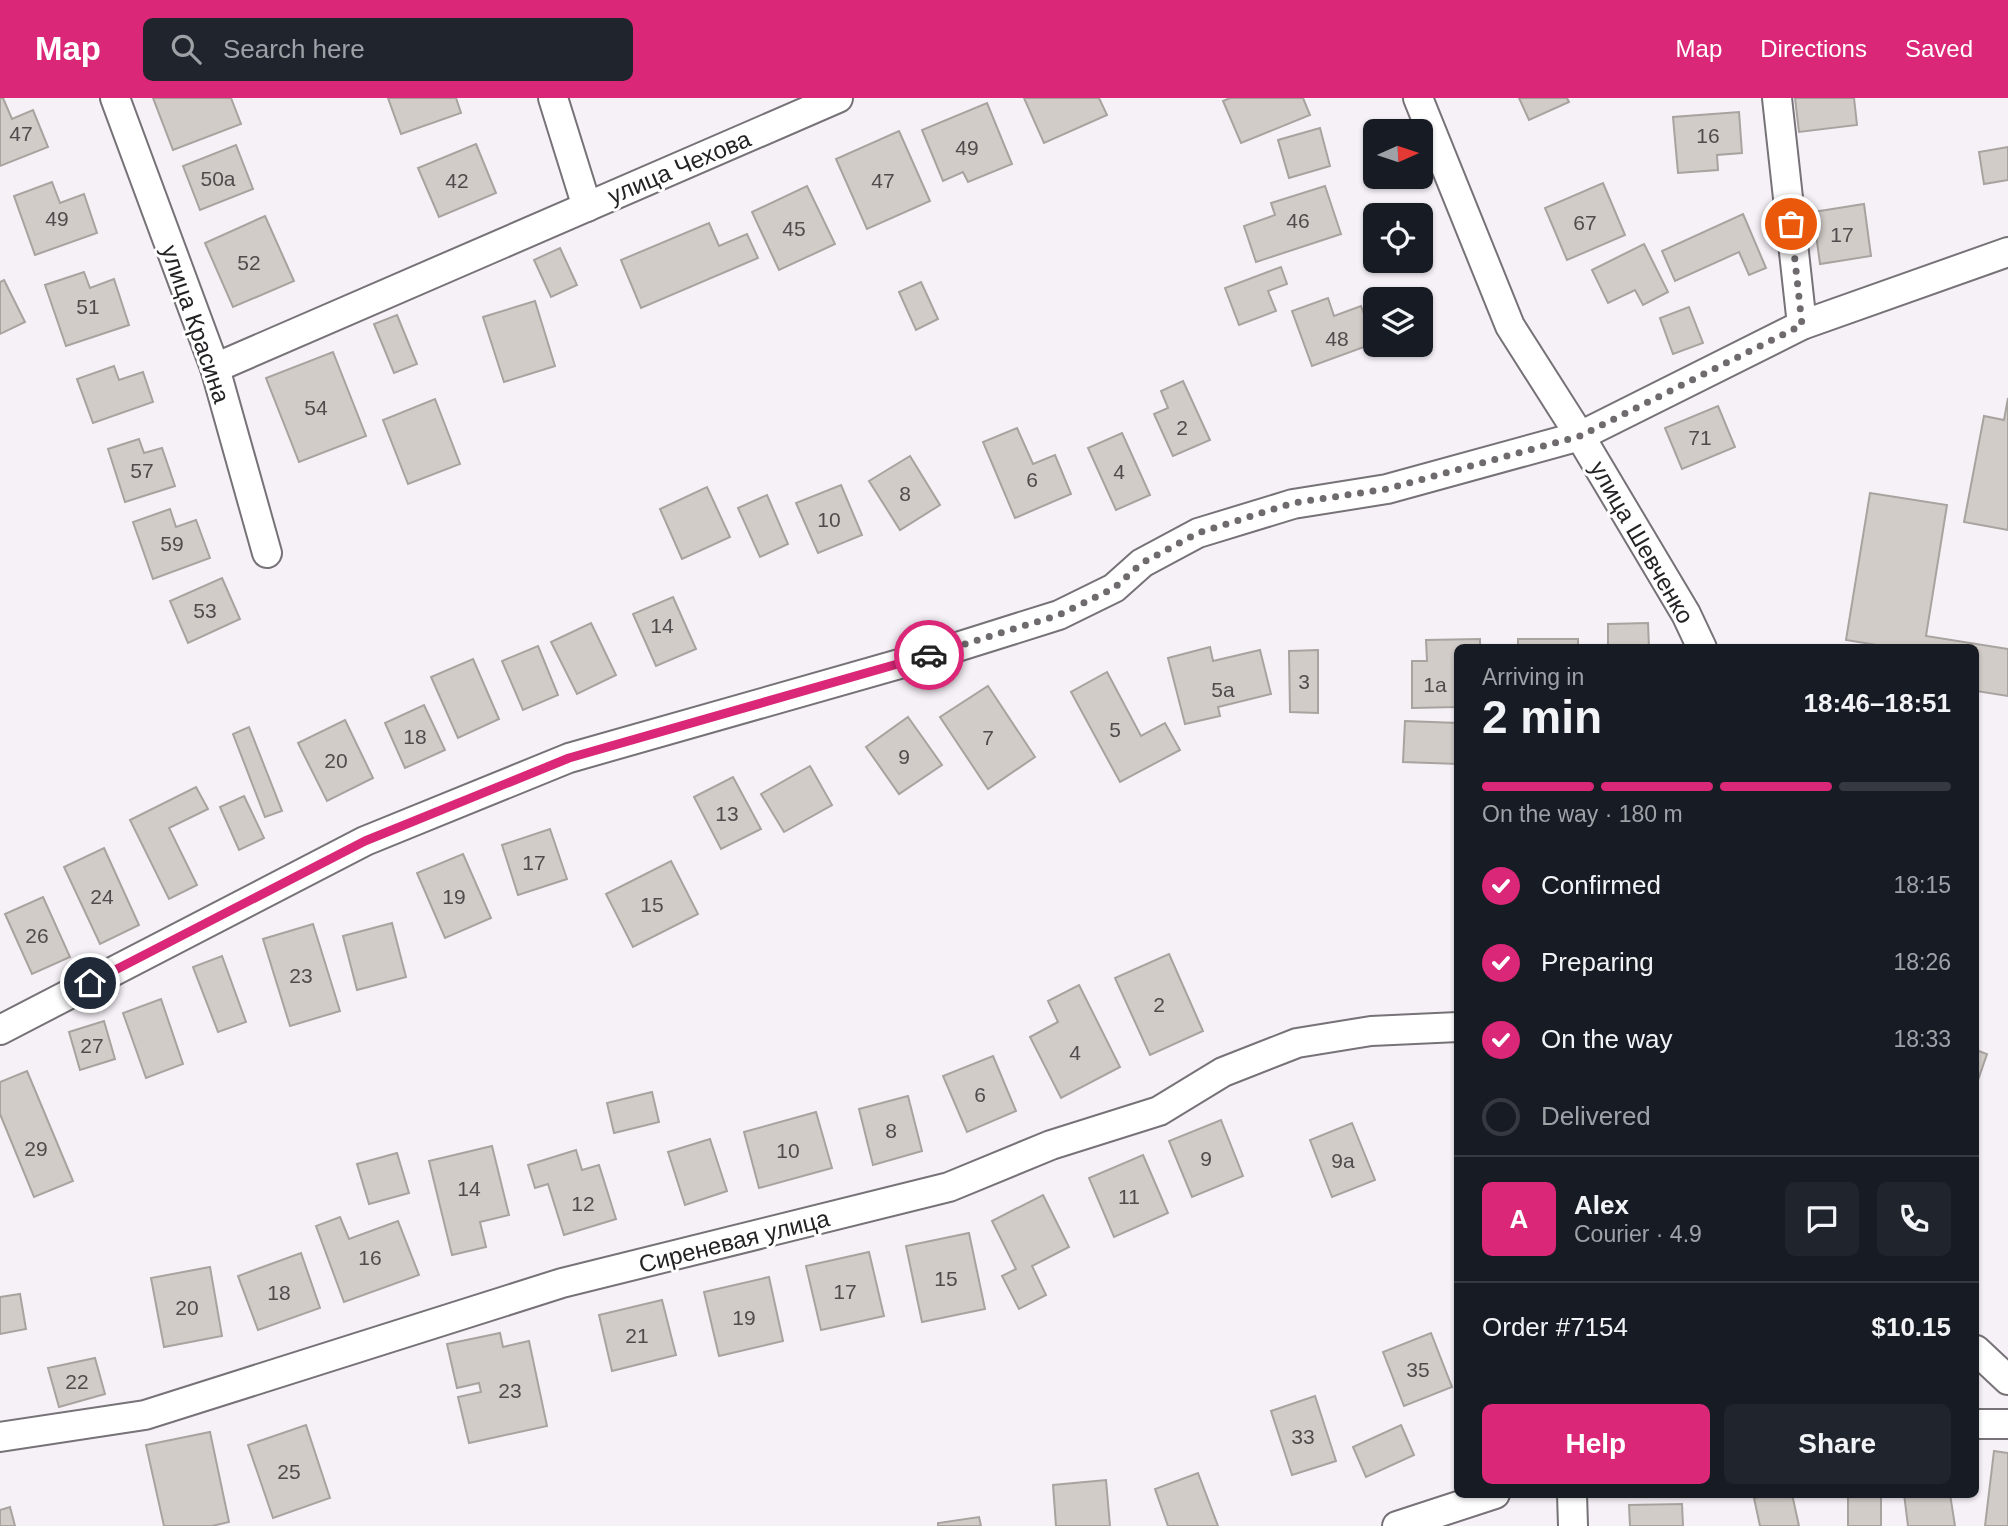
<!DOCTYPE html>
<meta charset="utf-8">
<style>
body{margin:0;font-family:Helvetica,sans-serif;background:#20242c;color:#f1f3f6;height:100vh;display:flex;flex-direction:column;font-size:26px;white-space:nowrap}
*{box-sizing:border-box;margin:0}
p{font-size:23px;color:#9ea1a6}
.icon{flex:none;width:38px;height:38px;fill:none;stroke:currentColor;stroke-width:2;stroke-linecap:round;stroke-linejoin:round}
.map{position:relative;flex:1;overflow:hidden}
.sheet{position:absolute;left:1454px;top:546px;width:525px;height:854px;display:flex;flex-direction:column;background:#171b24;border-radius:10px;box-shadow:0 2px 5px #0004}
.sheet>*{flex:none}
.needle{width:46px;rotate:87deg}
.controls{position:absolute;left:1363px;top:21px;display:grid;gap:14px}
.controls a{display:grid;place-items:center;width:70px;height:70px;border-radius:10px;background:#171b24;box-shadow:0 2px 5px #0004;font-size:35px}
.pin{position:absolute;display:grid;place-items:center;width:60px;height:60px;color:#fff;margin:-30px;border:4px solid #fff;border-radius:50%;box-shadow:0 2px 7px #0007}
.courier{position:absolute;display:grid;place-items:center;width:70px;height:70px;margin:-35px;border:5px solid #db2777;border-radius:50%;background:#fff;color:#222;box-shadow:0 2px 9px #0007}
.headline em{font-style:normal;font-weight:800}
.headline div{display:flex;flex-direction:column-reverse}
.headline{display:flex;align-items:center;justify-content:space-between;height:119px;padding:0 28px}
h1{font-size:46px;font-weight:800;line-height:52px}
.bar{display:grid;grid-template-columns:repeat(4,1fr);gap:10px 7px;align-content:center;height:84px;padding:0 28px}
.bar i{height:9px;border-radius:5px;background:#363941}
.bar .on{background:#db2777}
.bar p{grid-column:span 4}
.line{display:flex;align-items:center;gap:18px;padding:0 28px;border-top:2px solid #363941}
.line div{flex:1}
.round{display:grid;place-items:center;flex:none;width:74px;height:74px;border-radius:10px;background:#20242c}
ol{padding:0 28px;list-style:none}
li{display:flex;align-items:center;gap:21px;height:77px}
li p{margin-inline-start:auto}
li .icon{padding:7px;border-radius:50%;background:#db2777;color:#fff;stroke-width:4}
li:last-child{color:#9ea1a6}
li i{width:38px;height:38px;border:4px solid #363941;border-radius:50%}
.cta{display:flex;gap:14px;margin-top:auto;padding:14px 28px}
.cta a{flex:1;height:80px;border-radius:10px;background:#db2777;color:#fff;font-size:28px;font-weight:800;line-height:80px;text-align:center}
.cta a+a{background:#20242c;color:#f1f3f6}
header{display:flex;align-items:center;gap:42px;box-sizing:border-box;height:98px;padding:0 35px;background:#db2777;color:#fff}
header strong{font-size:33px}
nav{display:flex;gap:38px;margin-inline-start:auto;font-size:24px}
.search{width:490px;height:63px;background:#20242c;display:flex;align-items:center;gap:18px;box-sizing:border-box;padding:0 24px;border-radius:10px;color:#9ea1a6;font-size:26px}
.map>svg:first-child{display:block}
</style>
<header>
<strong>Map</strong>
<div class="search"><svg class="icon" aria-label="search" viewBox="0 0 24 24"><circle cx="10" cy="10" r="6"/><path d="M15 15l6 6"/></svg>Search here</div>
<nav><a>Map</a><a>Directions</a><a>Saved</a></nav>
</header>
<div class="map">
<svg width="2008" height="1428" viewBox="0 0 2008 1428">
<rect width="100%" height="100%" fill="#f6f1f7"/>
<g fill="#d2ccc8" stroke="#a8a39f" stroke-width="2">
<polygon points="0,0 3,0 12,21 33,12 48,49 0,68"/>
<polygon points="153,0 231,0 241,26 173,52"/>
<polygon points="388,0 456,0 461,15 401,36"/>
<polygon points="1024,0 1099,0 1107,17 1044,45"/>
<polygon points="1230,0 1303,0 1310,17 1241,45 1223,3"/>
<polygon points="1519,0 1567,0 1569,4 1529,22"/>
<polygon points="1795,0 1854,0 1857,27 1799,34"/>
<polygon points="987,5 1012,66 968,84 963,74 943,83 922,32"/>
<polygon points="1739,14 1742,55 1717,57 1718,72 1678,75 1673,19"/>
<polygon points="1320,30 1330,68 1289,80 1278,42"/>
<polygon points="899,33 930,103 867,131 836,61"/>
<polygon points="476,46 496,95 439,119 418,70"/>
<polygon points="236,47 253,91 200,112 183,68"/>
<polygon points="2008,49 2008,82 1984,86 1979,54"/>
<polygon points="52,84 60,105 84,96 97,135 35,157 14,98"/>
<polygon points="1603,85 1625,137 1567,162 1545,110"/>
<polygon points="807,88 835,146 779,172 752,114"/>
<polygon points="1325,88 1341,136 1256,164 1244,128 1275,117 1271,105"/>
<polygon points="1864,106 1871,158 1820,166 1813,114"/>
<polygon points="1743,116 1766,170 1749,177 1739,154 1675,183 1662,153"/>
<polygon points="265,118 294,183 233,209 205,145"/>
<polygon points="709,125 719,148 747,136 758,160 641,210 621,162"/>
<polygon points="1644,146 1668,194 1643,207 1635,192 1608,205 1592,172"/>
<polygon points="560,150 577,187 551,199 534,162"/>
<polygon points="1281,169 1287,186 1268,193 1276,213 1239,227 1225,190"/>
<polygon points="84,174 90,190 114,181 129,227 66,248 45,187"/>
<polygon points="4,182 25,224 0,236 0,184"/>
<polygon points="921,184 938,221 916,232 899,194"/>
<polygon points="1328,200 1334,218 1361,208 1375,245 1312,268 1292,213"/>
<polygon points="535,203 555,268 504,284 483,219"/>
<polygon points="1689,209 1703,245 1673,256 1660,220"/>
<polygon points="397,217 417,266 394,275 374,226"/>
<polygon points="333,254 366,338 299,364 266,280"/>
<polygon points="114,268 119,282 143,274 153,304 93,325 77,281"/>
<polygon points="1183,283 1210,342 1173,358 1154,316 1168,310 1161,293"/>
<polygon points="2008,300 2008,432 1964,424 1984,318 2004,322"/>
<polygon points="435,301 460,366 408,386 383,322"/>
<polygon points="1718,308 1735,349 1682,371 1665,330"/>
<polygon points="1017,330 1033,366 1055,357 1071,396 1015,420 983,344"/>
<polygon points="1122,335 1150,397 1116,412 1088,350"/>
<polygon points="139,341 144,355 162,350 175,388 125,404 108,351"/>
<polygon points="910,358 940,407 900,432 869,383"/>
<polygon points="841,387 862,437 818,455 796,405"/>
<polygon points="707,389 730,439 682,461 660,411"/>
<polygon points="1870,395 1947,407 1926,538 2008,551 2008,598 1976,593 1976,550 1895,550 1846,542"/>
<polygon points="767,397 788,446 760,459 738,410"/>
<polygon points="170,411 176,429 196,422 210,460 153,481 133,424"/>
<polygon points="222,480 240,521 188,545 170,503"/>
<polygon points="673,499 696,551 656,568 633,516"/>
<polygon points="591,525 616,577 577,596 551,544"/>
<polygon points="1648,525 1649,550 1608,550 1608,526"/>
<polygon points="1480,541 1480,550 1458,550 1458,609 1412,610 1412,563 1427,563 1426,542"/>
<rect x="1518" y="541" width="60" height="9"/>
<polygon points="538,548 558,597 523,612 502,563"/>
<polygon points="1210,549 1213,563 1260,552 1271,596 1218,609 1220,618 1185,626 1168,560"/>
<polygon points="1318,552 1318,615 1290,614 1289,553"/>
<polygon points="473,561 499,621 458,640 431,579"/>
<polygon points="1107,574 1141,638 1165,625 1180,652 1120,684 1071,594"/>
<polygon points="988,588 1035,659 988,691 940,619"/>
<polygon points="424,607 445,652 405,670 385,625"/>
<polygon points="908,619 942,667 899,696 866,649"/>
<polygon points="345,622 373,680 327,703 298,645"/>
<polygon points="1405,623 1458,625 1458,666 1403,664"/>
<polygon points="249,629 282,713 265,719 233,636"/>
<polygon points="810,668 832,707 784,734 761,696"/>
<polygon points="733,679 761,731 721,751 694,699"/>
<polygon points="196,689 208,711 169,730 197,787 169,801 130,722"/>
<polygon points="244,698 264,740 239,752 220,709"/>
<polygon points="550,731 567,781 518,797 502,747"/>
<polygon points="104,750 139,827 100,846 64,769"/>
<polygon points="463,756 491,820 445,840 417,775"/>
<polygon points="671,763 698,816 633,849 606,796"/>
<polygon points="43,799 70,859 32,876 5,816"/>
<polygon points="392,825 406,879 357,892 343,838"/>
<polygon points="313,826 340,913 290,928 263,841"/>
<polygon points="1169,856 1203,933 1150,957 1115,880"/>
<polygon points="222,858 246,924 218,934 193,869"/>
<polygon points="1079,887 1120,969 1061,1000 1030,939 1058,924 1048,903"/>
<polygon points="161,901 183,966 146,980 123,915"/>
<polygon points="104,923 115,961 80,972 69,934"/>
<polygon points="1976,952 1987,956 1976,988"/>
<polygon points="993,958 1016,1013 967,1034 943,978"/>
<polygon points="27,973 73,1083 34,1099 0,1016 0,984"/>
<polygon points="652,994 659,1024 614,1035 607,1005"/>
<polygon points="908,998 922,1053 873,1067 859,1011"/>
<polygon points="816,1014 832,1070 759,1090 744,1034"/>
<polygon points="1221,1022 1243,1078 1192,1099 1169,1043"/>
<polygon points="1352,1025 1375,1082 1332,1099 1310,1042"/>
<polygon points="710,1041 727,1093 685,1107 668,1054"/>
<polygon points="492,1048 509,1117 480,1124 486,1149 452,1157 429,1063"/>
<polygon points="576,1052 582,1072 599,1067 616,1121 564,1137 548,1086 535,1090 528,1067"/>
<polygon points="397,1055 409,1095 369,1106 357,1066"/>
<polygon points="1143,1057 1168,1115 1114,1139 1089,1080"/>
<polygon points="1043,1097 1069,1149 1032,1168 1046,1197 1019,1211 1002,1178 1016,1171 992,1123"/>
<polygon points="340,1119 349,1141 398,1123 419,1177 344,1204 316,1128"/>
<polygon points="969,1135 985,1211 922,1224 906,1148"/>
<polygon points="869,1154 884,1218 821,1232 806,1168"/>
<polygon points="301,1155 320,1210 258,1232 238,1178"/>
<polygon points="210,1169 222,1238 164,1249 151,1180"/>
<polygon points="769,1179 783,1243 719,1258 704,1194"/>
<polygon points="20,1196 26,1231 0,1236 0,1199"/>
<polygon points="662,1202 676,1257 612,1273 599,1217"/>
<polygon points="500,1235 503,1249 529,1243 547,1328 469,1345 458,1299 481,1294 479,1285 457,1290 447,1246"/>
<polygon points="1431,1235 1452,1289 1404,1308 1383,1254"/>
<polygon points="95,1260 105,1296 59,1309 48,1270"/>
<polygon points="1315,1298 1336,1363 1292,1377 1271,1313"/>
<polygon points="306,1327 330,1400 273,1420 248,1347"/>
<polygon points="1401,1327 1414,1357 1366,1379 1353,1349"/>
<polygon points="210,1334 229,1424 212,1428 164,1428 146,1347"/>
<polygon points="1994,1353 2008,1355 2008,1428 1985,1428"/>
<polygon points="1198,1375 1218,1428 1168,1428 1155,1391"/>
<polygon points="1106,1382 1110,1428 1056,1428 1053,1387"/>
<polygon points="1772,1396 1792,1396 1799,1428 1760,1428 1754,1400"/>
<rect x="1848" y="1396" width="33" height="32"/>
<polygon points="1904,1396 1950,1396 1955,1428 1908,1428"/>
<polygon points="1682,1406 1683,1428 1630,1428 1629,1407"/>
<polygon points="10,1409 15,1428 0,1428 0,1412"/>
<polygon points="979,1419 981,1428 938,1428 938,1425"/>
</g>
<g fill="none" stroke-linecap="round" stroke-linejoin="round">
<defs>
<g id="street">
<polyline points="115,0 215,270 267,455"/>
<polyline points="553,0 587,109"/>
<polyline points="1418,0 1510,228 1580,338 1686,516 1702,550"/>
<polyline points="1777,0 1802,227"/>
<polyline points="215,270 838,0"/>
<polyline points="0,932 365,743 569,660 938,555 1059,517 1114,490 1142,465 1198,435 1293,406 1387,391 1580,338 1802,227 2008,154"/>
<polyline points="1976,1252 2008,1282"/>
<polyline points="1976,1326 2008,1326"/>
<polyline points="0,1339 145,1317 562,1185 949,1089 1051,1047 1159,1013 1223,974 1297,945 1371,933 1458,929"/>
<polyline points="1572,1396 1573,1428"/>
<polyline points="1397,1428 1495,1396"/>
</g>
</defs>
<use href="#street" stroke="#767277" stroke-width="32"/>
<use href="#street" stroke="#fff" stroke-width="28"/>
</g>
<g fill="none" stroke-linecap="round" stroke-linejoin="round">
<polyline stroke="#6e6a6e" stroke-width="7" stroke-dasharray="0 12.6" points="929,557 1059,517 1114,490 1142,465 1198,435 1293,405 1387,391 1580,338 1802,227 1791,126"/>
<polyline stroke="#db2777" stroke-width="9" points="90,885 365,743 569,660 929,557"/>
</g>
<g text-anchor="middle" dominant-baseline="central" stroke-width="6" stroke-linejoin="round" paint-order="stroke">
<g font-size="21" fill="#504c4d">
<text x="21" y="35">47</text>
<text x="1708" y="37">16</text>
<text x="967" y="49">49</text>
<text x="218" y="80">50а</text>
<text x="457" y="82">42</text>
<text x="883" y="82">47</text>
<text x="57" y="120">49</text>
<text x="1298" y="122">46</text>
<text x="1585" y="124">67</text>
<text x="794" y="130">45</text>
<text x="1842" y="136">17</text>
<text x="249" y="164">52</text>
<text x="88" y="208">51</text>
<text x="1337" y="240">48</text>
<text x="316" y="309">54</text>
<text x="1182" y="329">2</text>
<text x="1700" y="339">71</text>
<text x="142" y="372">57</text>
<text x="1119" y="373">4</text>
<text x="1032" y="381">6</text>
<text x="905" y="395">8</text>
<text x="829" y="421">10</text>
<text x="172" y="445">59</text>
<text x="205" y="512">53</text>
<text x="662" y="527">14</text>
<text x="1304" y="583">3</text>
<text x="1435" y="586">1а</text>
<text x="1223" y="591">5а</text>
<text x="1115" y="631">5</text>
<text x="415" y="638">18</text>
<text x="988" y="639">7</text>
<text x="904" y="658">9</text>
<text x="336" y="662">20</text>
<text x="727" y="715">13</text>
<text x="534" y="764">17</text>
<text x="102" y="798">24</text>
<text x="454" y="798">19</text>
<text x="652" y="806">15</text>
<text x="37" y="837">26</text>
<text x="301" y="877">23</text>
<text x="1159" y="906">2</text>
<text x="92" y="947">27</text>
<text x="1075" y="954">4</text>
<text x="980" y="996">6</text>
<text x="891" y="1032">8</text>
<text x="36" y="1050">29</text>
<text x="788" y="1052">10</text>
<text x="1206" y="1060">9</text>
<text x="1343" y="1062">9а</text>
<text x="469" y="1090">14</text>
<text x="1129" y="1098">11</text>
<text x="583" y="1105">12</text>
<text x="370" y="1159">16</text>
<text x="946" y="1180">15</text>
<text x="845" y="1193">17</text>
<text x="279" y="1194">18</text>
<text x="187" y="1209">20</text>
<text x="744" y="1219">19</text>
<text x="637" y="1237">21</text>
<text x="1418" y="1271">35</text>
<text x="77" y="1283">22</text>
<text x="510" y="1292">23</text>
<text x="1303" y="1338">33</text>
<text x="289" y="1373">25</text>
</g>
<g font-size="24" fill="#242224" stroke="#fff">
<text transform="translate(679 69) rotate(-23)">улица Чехова</text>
<text transform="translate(196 226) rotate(71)">улица Красина</text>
<text transform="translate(1642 444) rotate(60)">улица Шевченко</text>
<text transform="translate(734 1143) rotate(-14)">Сиреневая улица</text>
</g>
</g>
</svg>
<div class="controls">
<a><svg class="needle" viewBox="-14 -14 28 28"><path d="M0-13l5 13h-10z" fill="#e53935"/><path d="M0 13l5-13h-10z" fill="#9ea1a6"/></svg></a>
<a><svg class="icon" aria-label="locate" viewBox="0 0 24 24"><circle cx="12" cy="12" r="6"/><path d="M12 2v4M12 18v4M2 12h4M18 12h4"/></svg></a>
<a><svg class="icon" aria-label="layers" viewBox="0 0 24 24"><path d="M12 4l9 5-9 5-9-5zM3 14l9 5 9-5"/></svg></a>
</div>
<div class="pin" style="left:1791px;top:126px;background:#ea580c"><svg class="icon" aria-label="bag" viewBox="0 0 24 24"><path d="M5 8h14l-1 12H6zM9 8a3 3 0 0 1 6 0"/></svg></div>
<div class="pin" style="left:90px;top:885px;background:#1f2937"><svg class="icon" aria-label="home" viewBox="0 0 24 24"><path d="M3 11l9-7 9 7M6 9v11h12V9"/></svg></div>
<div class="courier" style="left:929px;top:557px"><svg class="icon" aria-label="car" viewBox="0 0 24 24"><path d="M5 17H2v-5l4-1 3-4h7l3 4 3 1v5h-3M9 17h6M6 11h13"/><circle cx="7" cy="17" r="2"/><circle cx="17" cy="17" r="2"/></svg></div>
<section class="sheet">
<div class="headline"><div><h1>2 min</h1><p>Arriving in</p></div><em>18:46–18:51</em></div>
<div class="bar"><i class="on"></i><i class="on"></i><i class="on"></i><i></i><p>On the way · 180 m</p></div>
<ol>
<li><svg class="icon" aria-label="check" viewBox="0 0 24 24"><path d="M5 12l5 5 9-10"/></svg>Confirmed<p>18:15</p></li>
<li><svg class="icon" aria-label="check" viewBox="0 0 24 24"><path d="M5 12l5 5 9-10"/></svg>Preparing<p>18:26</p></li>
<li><svg class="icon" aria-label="check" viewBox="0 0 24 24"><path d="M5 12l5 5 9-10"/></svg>On the way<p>18:33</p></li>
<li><i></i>Delivered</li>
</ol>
<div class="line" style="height:126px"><b class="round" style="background:#db2777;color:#fff">A</b><div><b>Alex</b><p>Courier · 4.9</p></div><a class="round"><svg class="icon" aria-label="chat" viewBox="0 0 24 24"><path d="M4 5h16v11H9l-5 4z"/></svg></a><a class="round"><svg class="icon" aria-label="phone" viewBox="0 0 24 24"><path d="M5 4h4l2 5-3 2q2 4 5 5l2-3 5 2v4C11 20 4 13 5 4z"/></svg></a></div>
<div class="line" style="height:91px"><div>Order #7154</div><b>$10.15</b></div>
<div class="cta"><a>Help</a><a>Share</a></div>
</section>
</div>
